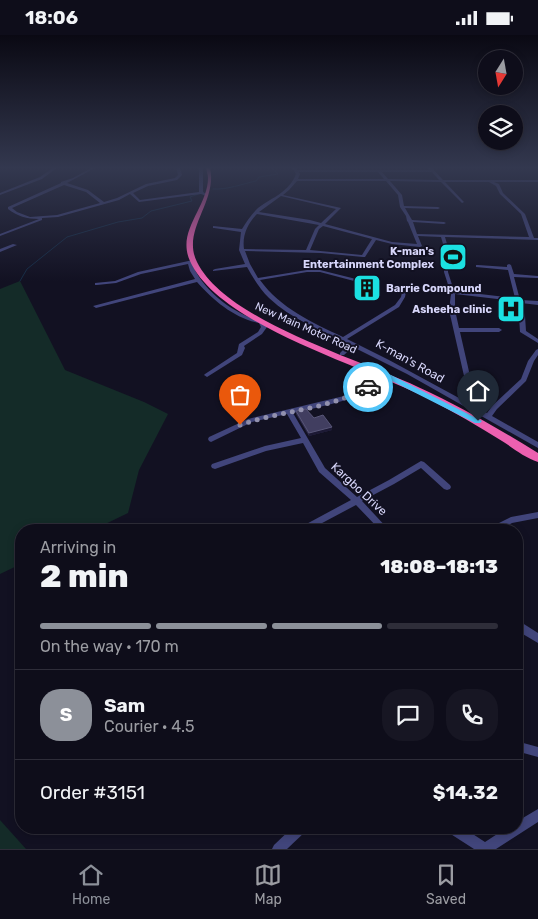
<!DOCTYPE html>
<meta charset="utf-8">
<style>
body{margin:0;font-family:Rubik,sans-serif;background:#171623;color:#f1f3f6;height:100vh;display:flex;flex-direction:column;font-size:19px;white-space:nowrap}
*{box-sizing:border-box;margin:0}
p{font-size:16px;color:#9b9ca2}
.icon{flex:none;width:28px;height:28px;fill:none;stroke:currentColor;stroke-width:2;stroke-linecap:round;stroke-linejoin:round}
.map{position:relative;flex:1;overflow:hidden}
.drawer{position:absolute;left:15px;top:489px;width:508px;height:310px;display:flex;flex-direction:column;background:#0e0d1a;border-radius:20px;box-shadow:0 2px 8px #0003,0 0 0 1px #2e2d39}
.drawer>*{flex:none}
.needle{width:32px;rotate:191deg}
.fabs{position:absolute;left:478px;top:15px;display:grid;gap:10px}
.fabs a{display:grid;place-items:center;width:45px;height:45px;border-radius:50%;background:#0e0d1a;box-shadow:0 2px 8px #0003,0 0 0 1px #2e2d39;font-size:25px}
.pin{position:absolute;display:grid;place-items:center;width:42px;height:42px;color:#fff;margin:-51px -21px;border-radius:50% 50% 50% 0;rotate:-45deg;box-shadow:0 0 5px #0007}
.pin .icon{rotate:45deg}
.courier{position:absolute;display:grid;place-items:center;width:50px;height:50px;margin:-25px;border:4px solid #4fc3f7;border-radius:50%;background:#fff;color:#222;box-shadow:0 1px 6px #0007}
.overview em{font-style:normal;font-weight:800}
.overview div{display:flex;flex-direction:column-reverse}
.overview{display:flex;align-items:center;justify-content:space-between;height:85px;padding:0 25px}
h1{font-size:32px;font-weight:800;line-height:38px}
.bar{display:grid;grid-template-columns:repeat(4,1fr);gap:8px 5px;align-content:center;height:60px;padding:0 25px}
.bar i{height:6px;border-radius:4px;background:#2e2d39}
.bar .on{background:#8c9099}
.bar p{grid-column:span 4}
.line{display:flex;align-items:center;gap:12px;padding:0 25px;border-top:1px solid #2e2d39}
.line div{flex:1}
.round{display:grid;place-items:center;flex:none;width:52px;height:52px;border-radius:20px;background:#171623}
.status{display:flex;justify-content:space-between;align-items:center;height:35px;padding:0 25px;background:#0e0d1a;direction:ltr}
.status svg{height:14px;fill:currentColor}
.menu{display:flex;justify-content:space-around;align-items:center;height:70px;border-top:1px solid #2e2d39;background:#0e0d1a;font-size:14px;color:#9b9ca2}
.menu a{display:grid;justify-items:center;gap:2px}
.menu .on{color:#8c9099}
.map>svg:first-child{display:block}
</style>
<div class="status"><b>18:06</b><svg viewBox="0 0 49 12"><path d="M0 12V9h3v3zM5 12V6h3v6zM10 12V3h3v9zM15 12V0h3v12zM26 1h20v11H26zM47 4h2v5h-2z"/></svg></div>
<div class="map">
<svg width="538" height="814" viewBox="0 0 538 814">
<rect width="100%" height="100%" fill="#121122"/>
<g fill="#142b28">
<polygon points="20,246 65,335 144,367 168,379 139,435 128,478 93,495 21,495 21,529 0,539 0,254"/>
<polygon points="0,785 26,814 0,814"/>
</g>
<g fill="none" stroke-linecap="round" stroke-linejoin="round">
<g stroke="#162d46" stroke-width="1">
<path d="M 213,154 C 227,155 242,149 256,146 L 259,142 L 278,139 L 271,132"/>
<polyline points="20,246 27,234 67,202 118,187 142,183 151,176 192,166 190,162 204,157"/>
</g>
<g fill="#41457b" fill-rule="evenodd">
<polygon points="54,132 58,132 42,144 0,160 0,158 40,142"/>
<path d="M 93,132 L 97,132 L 67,148 L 88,155 L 104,167 L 117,163 L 146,149 L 175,143 L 178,140 L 176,132 L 180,132 L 182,140 L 177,145 L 148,151 L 133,158 L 140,165 L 199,157 L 199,132 L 203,132 L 203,157 L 208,160 L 206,161 L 201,159 L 139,167 L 130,159 L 119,165 L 58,182 L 42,183 L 42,185 L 0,201 L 0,199 L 39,184 C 27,184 17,181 8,174 L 8,172 L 61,148 L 61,147 L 73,143 ZM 64,150 L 86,157 L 100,168 L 57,180 L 30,182 L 17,177 L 12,173 Z"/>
<path d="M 292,132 L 296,132 L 297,135 L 430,135 L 427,132 L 431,132 L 443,145 L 538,145 L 538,147 L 494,147 L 499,149 L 503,158 L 525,179 L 534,203 L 538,203 L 538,205 L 445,202 L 449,216 L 448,237 L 454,256 L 515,263 L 508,235 L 476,232 L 476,230 L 478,230 L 507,232 L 507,230 L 509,229 L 511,230 L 514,239 L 538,241 L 538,243 L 536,243 L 514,242 L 520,265 L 538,266 L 538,270 L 521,268 L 525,281 L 526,296 L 538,304 L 538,308 L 520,297 L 519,281 L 516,267 L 515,266 L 455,259 L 455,275 L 459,293 L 499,293 L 502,295 L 499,297 L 460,297 L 473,354 L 463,365 L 487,378 L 493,370 L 521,344 L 528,326 L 536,315 L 538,314 L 538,320 L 534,326 L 526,346 L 497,374 L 492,381 L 538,407 L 538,413 L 407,339 L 353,312 L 344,320 L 340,320 L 340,318 L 349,309 C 322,296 291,284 269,263 C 260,254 253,243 247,232 L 213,236 L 213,235 L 215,234 L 245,229 L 239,215 L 241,197 L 214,193 L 213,193 L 213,191 L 242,194 C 247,186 252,179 258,173 C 273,162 289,157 296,139 ZM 299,137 L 378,137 L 384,144 L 298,144 L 300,139 ZM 382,137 L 432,137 L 439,145 L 388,144 ZM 297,146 L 386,146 L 398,160 L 400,172 L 406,181 L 407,186 L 408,187 L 417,209 L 392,207 L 325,189 L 341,173 L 283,160 L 289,155 ZM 390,146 L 441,147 L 462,168 L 464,167 L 463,166 L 445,147 L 489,147 L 496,151 L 500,159 L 521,179 L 529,202 L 417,199 L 413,187 L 444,189 L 446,188 L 444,187 L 412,185 L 405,173 L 438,174 L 440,173 L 438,172 L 404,171 L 402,160 ZM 281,161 L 336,174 L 321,188 L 310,185 L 259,177 ZM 257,179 L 319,190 L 315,194 L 306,215 L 244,214 C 242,200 248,188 257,179 ZM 323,191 L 372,204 L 362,220 L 310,215 L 319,194 ZM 418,201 L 441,202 L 445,216 L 444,237 L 451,259 L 449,275 L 467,354 L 459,363 L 389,325 L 347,304 L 399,272 L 405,262 L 407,252 L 403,253 L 401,262 L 395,270 L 343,302 C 313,288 280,273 260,245 L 307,237 L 320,237 L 354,246 L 356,246 L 356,244 L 320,235 L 307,235 L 258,243 L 250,229 L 245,216 L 321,218 L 363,222 L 365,222 L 376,205 L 392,209 L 420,212 L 422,211 Z"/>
<polygon points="13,209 17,210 0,217 0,214"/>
<path d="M 193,225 L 195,226 L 192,228 C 201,254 235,281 263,286 L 267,292 L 262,299 L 244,311 L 245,313 L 242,320 L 207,342 L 204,340 L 205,339 L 237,318 L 239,309 L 258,297 L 261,292 L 259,288 C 234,283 214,266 197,247 L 96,273 L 93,271 L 195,244 L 190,236 L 188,229 L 141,239 L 116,248 L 97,250 L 95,250 L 95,248 L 115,246 L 138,237 Z"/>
<path d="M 384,338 L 387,340 C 385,343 382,347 379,349 C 362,364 315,373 293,378 L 325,433 L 357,462 L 389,445 L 421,426 L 424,427 L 450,450 L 451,452 L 450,454 L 447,455 L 444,454 L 421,433 L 394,449 L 362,466 L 389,495 L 380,495 L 356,470 L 309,495 L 298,495 L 299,493 L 351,465 L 319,437 L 303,408 L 266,416 L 215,434 L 212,433 L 211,431 L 212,429 L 265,411 L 301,403 L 287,379 L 252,387 L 211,407 L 209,406 L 208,404 L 209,402 L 248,384 L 344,361 L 361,354 L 375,347 L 382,339 Z"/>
<polygon points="538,477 538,483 512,488 499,495 488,495 489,493 511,482"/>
<polygon points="516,584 538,598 538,608 516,595"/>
<polygon points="516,706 538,712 538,722 516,716"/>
<polygon points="538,774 538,787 496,814 474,814 446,796 444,792 462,792 485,807 508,792 516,792 516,787"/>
<polygon points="293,792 308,792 306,796 287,814 272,814 274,810"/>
</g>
<path fill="#ec60b0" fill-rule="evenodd" d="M 206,132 L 210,132 C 218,167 181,195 197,227 C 226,286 359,324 418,352 C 460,371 499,394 538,418 L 538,427 C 525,423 513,413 502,406 C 478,391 454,377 429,364 C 367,332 219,291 190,226 C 176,196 208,172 208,143 C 208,139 206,135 206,132 Z"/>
</g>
<g fill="#2f2c4d">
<polygon points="376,249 375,252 370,256 358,254 358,250"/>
<polygon points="296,376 314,383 332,392 332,395 309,401 296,379"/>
</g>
<g fill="#1c1934">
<polygon points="376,249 375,252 370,256 371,253"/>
<polygon points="332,392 332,395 309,401 309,398"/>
</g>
<g fill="#413e60" stroke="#585678">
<polygon points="363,245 376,249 371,253 358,250"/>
<polygon points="306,374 314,383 323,380 332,392 309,398 296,376"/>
</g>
<linearGradient id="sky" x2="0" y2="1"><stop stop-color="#0a0913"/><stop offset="0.54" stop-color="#33384f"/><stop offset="1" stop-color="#33384f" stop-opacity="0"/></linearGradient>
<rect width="538" height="246" fill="url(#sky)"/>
<path fill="#4fc3f7" d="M 382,338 L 387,338 L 482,386 L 480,388 L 475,388 L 386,343 C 382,349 372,355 365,354 L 365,350 L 378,343 Z"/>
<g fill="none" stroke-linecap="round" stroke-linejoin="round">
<path stroke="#9291ae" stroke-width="5" stroke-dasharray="0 9" d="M 240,390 C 282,375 329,375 368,352"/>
</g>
<defs>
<symbol id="stadium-square" viewBox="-11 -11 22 22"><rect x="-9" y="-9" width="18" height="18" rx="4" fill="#1be0e1" stroke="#121122"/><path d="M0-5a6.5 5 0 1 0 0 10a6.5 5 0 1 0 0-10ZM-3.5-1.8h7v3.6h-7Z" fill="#111"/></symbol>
<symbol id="building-square" viewBox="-11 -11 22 22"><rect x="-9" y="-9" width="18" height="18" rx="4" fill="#1be0e1" stroke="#121122"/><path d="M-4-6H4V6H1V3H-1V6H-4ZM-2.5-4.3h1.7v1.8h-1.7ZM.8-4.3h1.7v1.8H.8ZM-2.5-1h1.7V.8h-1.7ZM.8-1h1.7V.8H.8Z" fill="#111"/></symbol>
<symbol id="hospital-square" viewBox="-11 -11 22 22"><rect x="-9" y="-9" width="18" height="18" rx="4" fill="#1be0e1" stroke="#121122"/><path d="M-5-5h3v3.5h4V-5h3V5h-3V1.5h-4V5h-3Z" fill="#111"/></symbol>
</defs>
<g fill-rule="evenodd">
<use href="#stadium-square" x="437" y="206" width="32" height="32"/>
<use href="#building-square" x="351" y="237" width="32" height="32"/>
<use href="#hospital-square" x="495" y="258" width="32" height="32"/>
</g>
<g text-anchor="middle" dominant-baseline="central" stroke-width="4" stroke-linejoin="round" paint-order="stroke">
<g font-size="11" font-weight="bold" fill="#d7d6fa" stroke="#121122" text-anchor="end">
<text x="434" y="216">K-man's<tspan x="434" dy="13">Entertainment Complex</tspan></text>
<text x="386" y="253" text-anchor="start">Barrie Compound</text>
<text x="492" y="274">Asheeha clinic</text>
</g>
<g font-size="11" fill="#d7d6fa" stroke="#121122">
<text transform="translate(306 293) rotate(24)">New Main Motor Road</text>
</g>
<g font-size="12" fill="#d7d6fa" stroke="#121122">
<text transform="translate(410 326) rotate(29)">K-man's Road</text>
<text transform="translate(359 454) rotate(43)">Kargbo Drive</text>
</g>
</g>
</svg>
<div class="fabs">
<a><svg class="needle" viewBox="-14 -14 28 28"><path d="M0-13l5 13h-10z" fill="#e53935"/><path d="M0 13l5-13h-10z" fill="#9b9ca2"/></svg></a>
<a><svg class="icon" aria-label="layers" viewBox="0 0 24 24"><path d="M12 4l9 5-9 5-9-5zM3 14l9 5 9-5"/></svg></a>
</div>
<div class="pin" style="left:240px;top:390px;background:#ea580c"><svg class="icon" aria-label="bag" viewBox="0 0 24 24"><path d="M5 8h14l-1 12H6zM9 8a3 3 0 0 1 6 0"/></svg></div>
<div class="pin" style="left:478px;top:386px;background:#1f2937"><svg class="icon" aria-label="home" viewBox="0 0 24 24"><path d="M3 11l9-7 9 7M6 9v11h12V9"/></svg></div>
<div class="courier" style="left:368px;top:352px"><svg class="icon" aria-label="car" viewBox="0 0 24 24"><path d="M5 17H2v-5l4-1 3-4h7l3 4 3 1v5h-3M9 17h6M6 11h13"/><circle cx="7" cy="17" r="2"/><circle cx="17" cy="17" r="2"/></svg></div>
<section class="drawer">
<div class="overview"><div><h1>2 min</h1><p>Arriving in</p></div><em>18:08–18:13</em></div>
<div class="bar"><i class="on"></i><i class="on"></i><i class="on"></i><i></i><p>On the way · 170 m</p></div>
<div class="line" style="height:90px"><b class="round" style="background:#8c9099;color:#fff">S</b><div><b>Sam</b><p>Courier · 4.5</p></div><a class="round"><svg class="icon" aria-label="chat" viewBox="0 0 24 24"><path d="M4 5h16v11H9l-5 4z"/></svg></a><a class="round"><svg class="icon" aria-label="phone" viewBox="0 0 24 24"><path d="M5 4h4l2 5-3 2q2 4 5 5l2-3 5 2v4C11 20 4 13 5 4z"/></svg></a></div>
<div class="line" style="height:65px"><div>Order #3151</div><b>$14.32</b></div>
</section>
</div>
<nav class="menu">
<a class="on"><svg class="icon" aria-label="home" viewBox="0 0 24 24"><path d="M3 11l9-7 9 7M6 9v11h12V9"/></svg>Home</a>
<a><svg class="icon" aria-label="map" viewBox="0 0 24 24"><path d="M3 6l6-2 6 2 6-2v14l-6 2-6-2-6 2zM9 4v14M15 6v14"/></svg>Map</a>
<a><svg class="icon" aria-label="saved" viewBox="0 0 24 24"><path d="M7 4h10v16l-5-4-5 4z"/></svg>Saved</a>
</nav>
